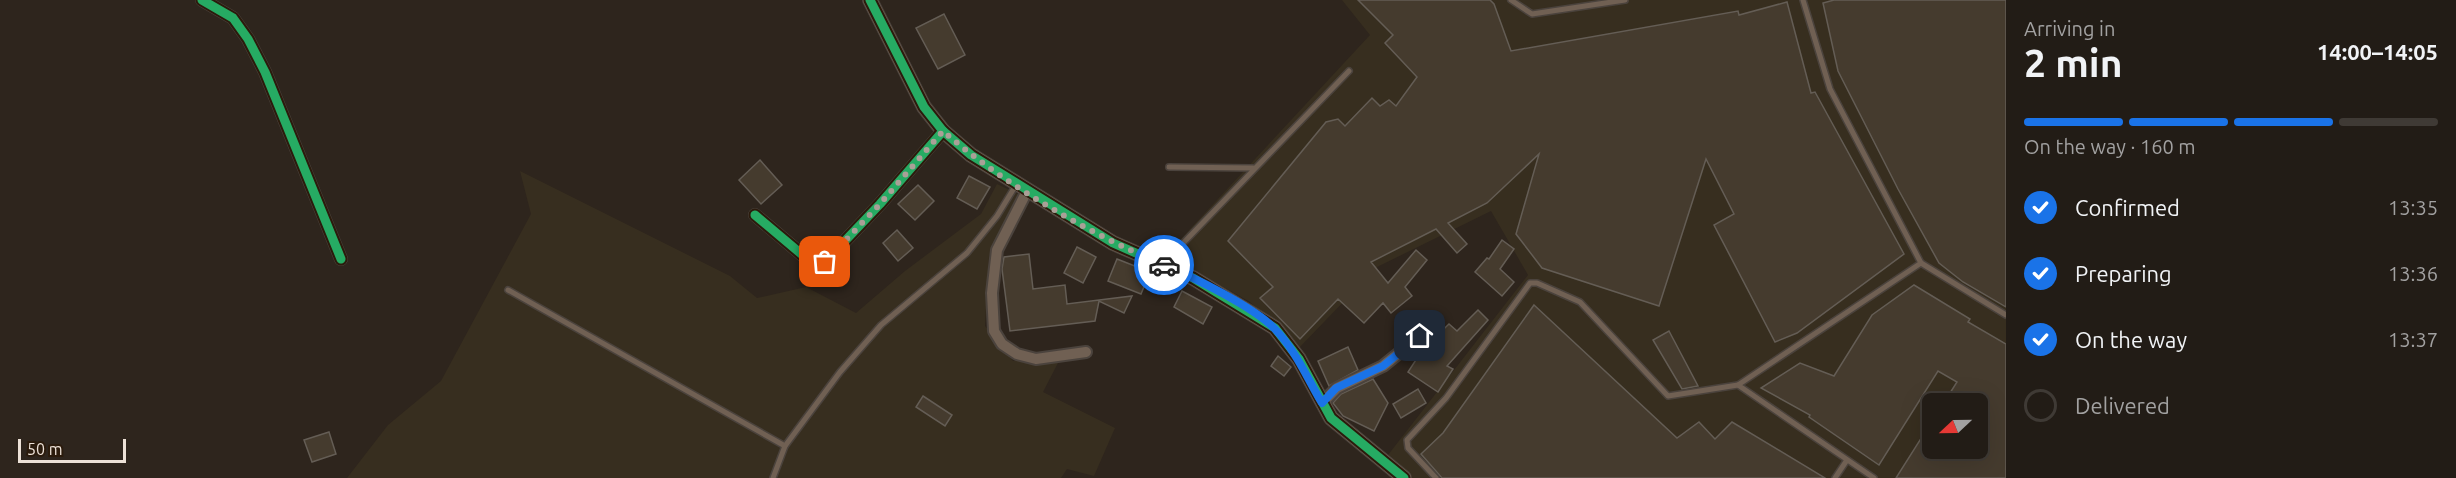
<!DOCTYPE html>
<meta charset="utf-8">
<style>
body{margin:0;font-family:Ubuntu,sans-serif;background:#2e2923;color:#f1f3f6;height:100vh;display:flex;flex-direction:column;font-size:22px;white-space:nowrap}
*{box-sizing:border-box;margin:0}
p{font-size:20px;color:#a2a1a1}
.icon{flex:none;width:33px;height:33px;fill:none;stroke:currentColor;stroke-width:2;stroke-linecap:round;stroke-linejoin:round}
.map{position:relative;flex:1;overflow:hidden}
.drawer{display:flex;flex-direction:column;background:#221c16;width:450px}
.drawer>*{flex:none}
.needle{width:39px;rotate:248deg}
.controls{position:absolute;left:1922px;top:393px;display:grid;gap:12px}
.controls a{display:grid;place-items:center;width:66px;height:66px;border-radius:9px;background:#221c16;box-shadow:0 6px 24px #0002,0 0 0 2px #3f3a35;font-size:30px}
.scale{position:absolute;left:18px;bottom:15px;width:108px;box-sizing:border-box;padding-left:6px;border:3px solid #ede2d8;border-top:0;font-size:16px;line-height:21px;white-space:nowrap;color:#ede2d8;-webkit-text-stroke:4px #2b1b0c;paint-order:stroke}
.pin{position:absolute;display:grid;place-items:center;width:51px;height:51px;color:#fff;margin:-26px;border-radius:12px;box-shadow:0 3px 9px #0006}
.courier{position:absolute;display:grid;place-items:center;width:60px;height:60px;margin:-30px;border:4px solid #1a73e8;border-radius:50%;background:#fff;color:#222;box-shadow:0 2px 8px #0007}
.overview em{font-style:normal;font-weight:700}
.overview div{display:flex;flex-direction:column-reverse}
.overview{display:flex;align-items:center;justify-content:space-between;height:102px;padding:0 18px}
h1{font-size:39px;font-weight:700;line-height:45px}
.bar{display:grid;grid-template-columns:repeat(4,1fr);gap:9px 6px;align-content:center;height:72px;padding:0 18px}
.bar i{height:8px;border-radius:4px;background:#3f3a35}
.bar .on{background:#1a73e8}
.bar p{grid-column:span 4}
ol{padding:0 18px;list-style:none}
li{display:flex;align-items:center;gap:18px;height:66px}
li p{margin-inline-start:auto}
li .icon{padding:6px;border-radius:50%;background:#1a73e8;color:#fff;stroke-width:4}
li:last-child{color:#a2a1a1}
li i{width:33px;height:33px;border:3px solid #3f3a35;border-radius:50%}
main{display:flex;flex:1;min-height:0}
.map>svg:first-child{display:block}
</style>
<main>
<div class="map">
<svg width="2006" height="478" viewBox="0 0 2006 478">
<rect width="100%" height="100%" fill="#2e251d"/>
<g fill="#372e1f" fill-rule="evenodd">
<path d="M 1342,0 L 2006,0 L 2006,478 L 1412,478 L 1388,455 L 1528,275 L 1491,211 L 1377,267 L 1297,350 L 1250,302 L 1166,255 L 1370,35 ZM 1932,404 L 1977,404 L 1977,448 L 1932,448 Z"/>
<polygon points="520,171 730,276 757,298 806,287 856,313 905,271 981,214 997,184 1018,194 989,256 985,326 1013,361 1059,361 1043,392 1115,428 1094,476 1067,469 1061,478 347,478 388,425 441,381 531,214"/>
</g>
<g fill="#453b2e" stroke="#645d55" stroke-width="1.5">
<polygon points="1358,0 1490,0 1494,4 1511,51 1738,11 1739,15 1787,2 1811,93 1815,92 1904,254 1797,333 1775,342 1714,225 1734,214 1706,159 1659,306 1542,268 1516,234 1539,154 1487,203 1448,223 1467,244 1457,253 1436,229 1371,262 1388,283 1416,250 1427,260 1405,287 1412,296 1391,313 1383,303 1364,323 1338,299 1300,339 1260,298 1273,287 1228,241 1326,122 1338,119 1345,126 1372,98 1380,106 1389,100 1396,106 1417,77 1385,43 1393,35"/>
<polygon points="1834,0 2006,0 2006,307 1963,282 1939,263 1898,189 1838,71 1823,3"/>
<polygon points="944,14 965,55 938,69 916,28"/>
<polygon points="760,160 782,185 761,204 739,180"/>
<polygon points="969,176 990,187 977,209 957,198"/>
<polygon points="918,185 934,201 915,220 898,204"/>
<polygon points="897,230 913,248 898,261 883,243"/>
<polygon points="1502,240 1514,249 1500,269 1514,282 1502,296 1475,272 1487,258 1489,259"/>
<polygon points="1077,247 1096,257 1083,283 1064,273"/>
<polygon points="1029,254 1033,289 1065,285 1067,304 1132,296 1124,313 1099,301 1095,321 1010,331 1002,269 1004,257"/>
<polygon points="1117,259 1150,272 1141,294 1108,281"/>
<polygon points="1914,285 1970,319 1968,322 2006,344 2006,478 1896,478 1932,421 1932,448 1977,448 1977,404 1943,404 1957,382 1938,371 1879,465 1809,417 1810,415 1761,388 1800,363 1834,376 1872,315"/>
<polygon points="1182,291 1212,307 1203,324 1174,307"/>
<polygon points="1534,305 1677,438 1699,422 1715,439 1732,422 1825,478 1442,478 1421,454 1443,433"/>
<polygon points="1478,310 1488,320 1447,366 1453,369 1438,392 1408,372 1423,349 1449,324 1457,331"/>
<polygon points="1669,331 1698,386 1682,389 1653,340"/>
<polygon points="1348,347 1358,370 1329,386 1318,361"/>
<polygon points="1278,356 1291,367 1284,376 1271,366"/>
<polygon points="1373,379 1388,403 1374,431 1343,416 1333,403 1341,394"/>
<polygon points="1418,389 1426,403 1401,418 1393,404"/>
<polygon points="923,396 952,415 945,426 916,407"/>
<polygon points="329,432 336,454 312,462 304,440"/>
</g>
<g fill="none" stroke-linecap="round" stroke-linejoin="round">
<defs>
<g id="service">
<polyline points="1511,0 1532,14 1625,0"/>
<polyline points="1803,0 1830,89 1921,263"/>
<polyline points="1169,167 1253,168"/>
<polyline points="1164,263 1349,71"/>
<polyline points="508,290 785,446"/>
<polyline points="773,478 785,446 840,372 881,325 967,253 997,216 1016,185"/>
<polyline points="1436,478 1408,448 1407,440 1446,398 1530,283 1537,283 1580,302 1668,396 1738,385"/>
<polyline points="1835,478 1847,460"/>
<polyline points="1874,478 1738,385 1921,263 2006,315"/>
</g>
<g id="minor">
<polyline points="202,0 233,18 248,39 265,72 341,259"/>
<polyline points="1027,191 997,250 992,293 994,331 1002,344 1017,354 1036,359 1086,352"/>
<polyline points="755,215 812,263 825,262 880,204 943,131"/>
<polyline points="1322,403 1337,388 1383,366 1420,336"/>
</g>
<polyline id="tertiary" points="870,0 924,107 943,131 971,155 1113,243 1193,278 1275,328 1299,359 1331,418 1404,478"/>
</defs>
<use href="#service" stroke="#4b433d" stroke-width="8"/>
<use href="#minor" stroke="#4b433d" stroke-width="14"/>
<use href="#tertiary" stroke="#4b433d" stroke-width="16"/>
<use href="#service" stroke="#706053" stroke-width="5"/>
<use href="#minor" stroke="#706053" stroke-width="10"/>
<use href="#tertiary" stroke="#706053" stroke-width="14"/>
<defs>
<g id="cycleway">
<polyline points="202,0 233,18 248,39 265,72 341,259"/>
<polyline points="870,0 924,107 943,131 971,155 1113,243 1193,278 1275,328 1299,359 1331,418 1404,478"/>
<polyline points="755,215 812,263 825,262 880,204 943,131"/>
</g>
</defs>
<use href="#cycleway" stroke="#2b1b0c" stroke-width="13"/>
<use href="#cycleway" stroke="#26ab63" stroke-width="9"/>
</g>
<g fill="none" stroke-linecap="round" stroke-linejoin="round">
<path stroke="#aaa097" stroke-width="6" stroke-dasharray="0 10.8" d="M 825,262 L 880,204 L 943,131 C 1006,186 1088,233 1164,265"/>
<path stroke="#1a73e8" stroke-width="8" d="M 1164,265 C 1193,277 1254,307 1275,329 C 1296,351 1307,378 1322,403 L 1336,388 L 1383,366 L 1420,336"/>
</g>
</svg>
<div class="controls">
<a><svg class="needle" viewBox="-14 -14 28 28"><path d="M0-13l5 13h-10z" fill="#e53935"/><path d="M0 13l5-13h-10z" fill="#a2a1a1"/></svg></a>
</div>
<div class="scale">50 m</div>
<div class="pin" style="left:825px;top:262px;background:#ea580c"><svg class="icon" aria-label="bag" viewBox="0 0 24 24"><path d="M5 8h14l-1 12H6zM9 8a3 3 0 0 1 6 0"/></svg></div>
<div class="pin" style="left:1420px;top:336px;background:#1f2937"><svg class="icon" aria-label="home" viewBox="0 0 24 24"><path d="M3 11l9-7 9 7M6 9v11h12V9"/></svg></div>
<div class="courier" style="left:1164px;top:265px"><svg class="icon" aria-label="car" viewBox="0 0 24 24"><path d="M5 17H2v-5l4-1 3-4h7l3 4 3 1v5h-3M9 17h6M6 11h13"/><circle cx="7" cy="17" r="2"/><circle cx="17" cy="17" r="2"/></svg></div>
</div>
<section class="drawer">
<div class="overview"><div><h1>2 min</h1><p>Arriving in</p></div><em>14:00–14:05</em></div>
<div class="bar"><i class="on"></i><i class="on"></i><i class="on"></i><i></i><p>On the way · 160 m</p></div>
<ol>
<li><svg class="icon" aria-label="check" viewBox="0 0 24 24"><path d="M5 12l5 5 9-10"/></svg>Confirmed<p>13:35</p></li>
<li><svg class="icon" aria-label="check" viewBox="0 0 24 24"><path d="M5 12l5 5 9-10"/></svg>Preparing<p>13:36</p></li>
<li><svg class="icon" aria-label="check" viewBox="0 0 24 24"><path d="M5 12l5 5 9-10"/></svg>On the way<p>13:37</p></li>
<li><i></i>Delivered</li>
</ol>
</section>
</main>
